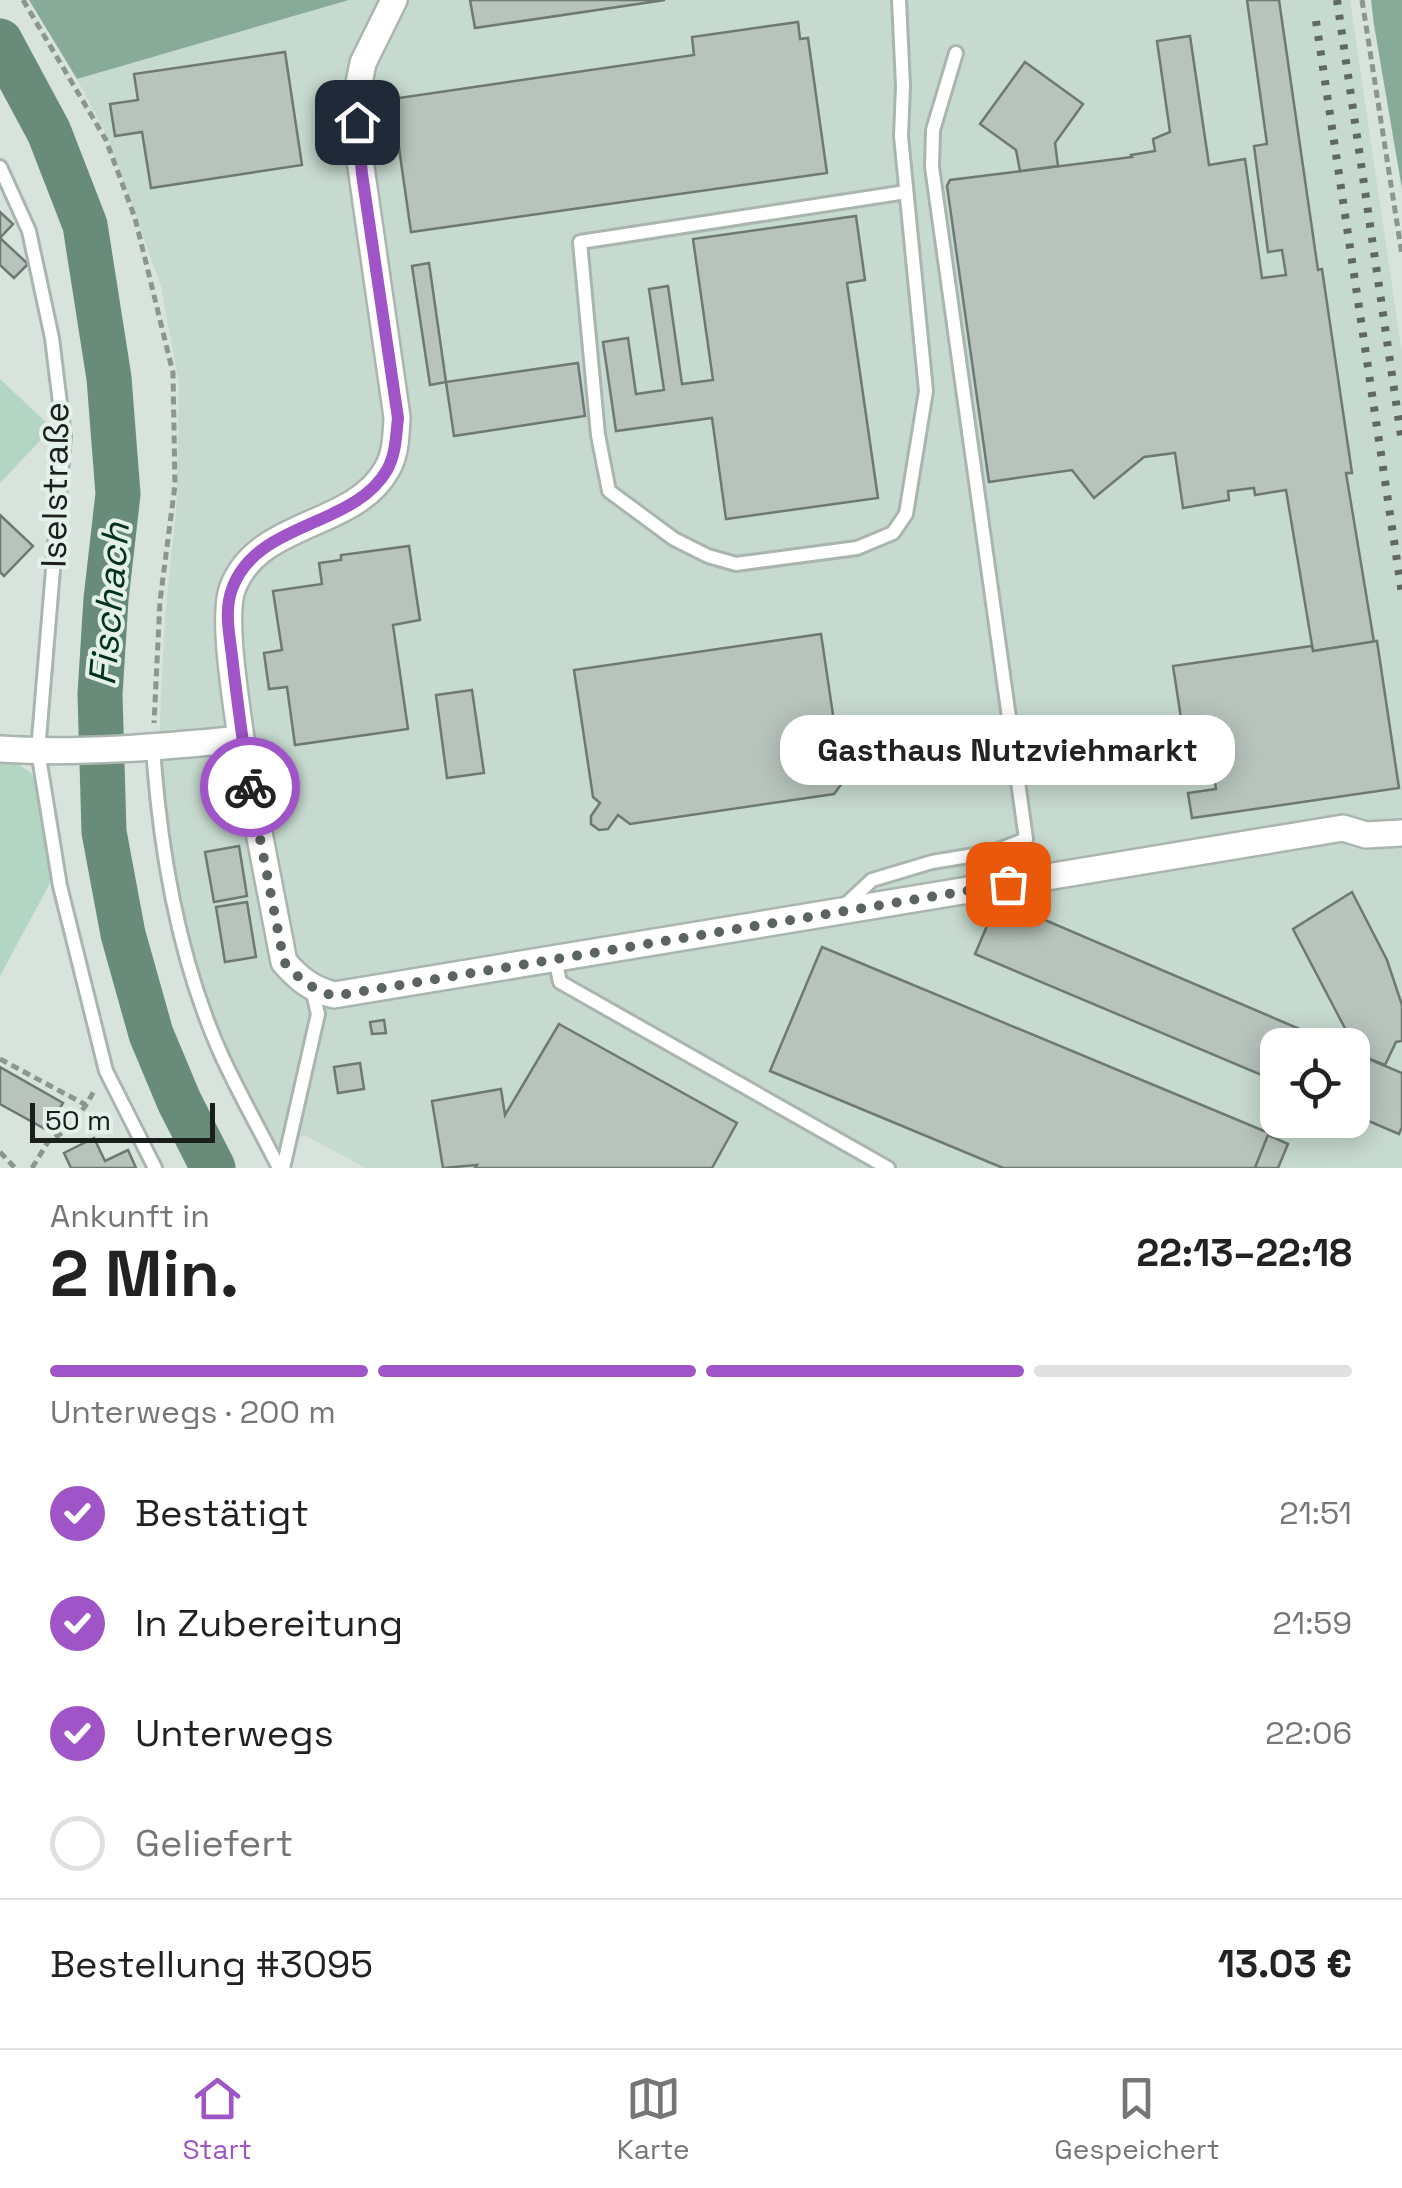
<!DOCTYPE html>
<html lang="de">
<meta charset="utf-8">
<style>
body{margin:0;font-family:"Space Grotesk",sans-serif;background:#f2f2f2;color:#222;height:100vh;display:flex;flex-direction:column;font-size:38px;white-space:nowrap}
*{box-sizing:border-box;margin:0}
p{font-size:32px;color:#767676}
.icon{flex:none;width:55px;height:55px;fill:none;stroke:currentColor;stroke-width:2;stroke-linecap:round;stroke-linejoin:round}
.map{position:relative;height:1168px;overflow:hidden}
.side{display:flex;flex-direction:column;background:#fff;flex:1}
.side>*{flex:none}
.controls{position:absolute;left:1260px;top:1028px;display:grid;gap:20px}
.controls a{display:grid;place-items:center;width:110px;height:110px;border-radius:20px;background:#fff;box-shadow:0 5px 25px #0003;font-size:50px}
.scale{position:absolute;left:30px;bottom:25px;width:185px;box-sizing:border-box;padding-left:10px;border:5px solid #1a1f1c;border-top:0;font-size:28px;line-height:35px;white-space:nowrap;color:#1a1f1c;-webkit-text-stroke:8px #e4f1ea;paint-order:stroke}
.pin{position:absolute;display:grid;place-items:center;width:85px;height:85px;color:#fff;margin:-42px;border-radius:20px;box-shadow:0 5px 15px #0006}
.courier{position:absolute;display:grid;place-items:center;width:100px;height:100px;margin:-50px;border:8px solid #9f55c8;border-radius:50%;background:#fff;color:#222;box-shadow:0 2px 12px #0007}
.bubble{position:absolute;height:70px;border-radius:30px;background:#fff;box-shadow:0 5px 25px #0003;font-size:32px;font-weight:700;line-height:70px;text-align:center}
.headline em{font-style:normal;font-weight:700}
.headline div{display:flex;flex-direction:column-reverse}
.headline{display:flex;align-items:center;justify-content:space-between;height:170px;padding:0 50px}
h1{font-size:65px;font-weight:700;line-height:75px}
.bar{display:grid;grid-template-columns:repeat(4,1fr);gap:15px 10px;align-content:center;height:120px;padding:0 50px}
.bar i{height:12px;border-radius:8px;background:#e0e0e0}
.bar .current{background:#9f55c8}
.bar p{grid-column:span 4}
.line{display:flex;align-items:center;gap:25px;padding:0 50px;border-top:2px solid #e0e0e0}
.line div{flex:1}
ol{padding:0 50px;list-style:none}
li{display:flex;align-items:center;gap:30px;height:110px}
li p{margin-inline-start:auto}
li .icon{padding:10px;border-radius:50%;background:#9f55c8;color:#fff;stroke-width:4}
li:last-child{color:#767676}
li i{width:55px;height:55px;border:5px solid #e0e0e0;border-radius:50%}
.menu{display:flex;justify-content:space-around;align-items:center;height:140px;border-top:2px solid #e0e0e0;background:#fff;font-size:28px;color:#767676}
.menu a{display:grid;justify-items:center;gap:5px}
.menu .current{color:#9f55c8}
.map>svg:first-child{display:block}
</style>
<div class="map">
<svg width="1402" height="1168" viewBox="0 0 1402 1168">
<rect width="100%" height="100%" fill="#d7e3dc"/>
<path fill="#c7dacf" fill-rule="evenodd" d="M 349,0 L 1350,0 L 1402,354 L 1402,1168 L 366,1168 L 304,1135 L 282,1153 L 228,1058 L 203,994 L 178,900 L 162,808 L 160,721 L 165,616 L 177,501 L 179,383 L 161,286 L 107,136 L 77,79 ZM 1278,1045 L 1352,1045 L 1352,1120 L 1278,1120 Z"/>
<g fill="#b3d5c3">
<polygon points="0,379 52,428 0,483"/>
<polygon points="0,761 18,764 31,773 40,792 51,881 0,976"/>
</g>
<g fill="#88ab99">
<polygon points="29,0 349,0 77,79"/>
<polygon points="1371,0 1402,0 1402,189 1374,25"/>
</g>
<g fill="none" stroke-linecap="round" stroke-linejoin="round">
<polyline stroke="#698b79" stroke-width="45" points="0,41 49,132 85,225 109,378 118,494 106,599 100,694 104,832 123,934 151,1034 179,1101 213,1168"/>
</g>
<g fill="#b7c3bc" stroke="#6e7973" stroke-width="2.5">
<polygon points="470,0 665,0 475,28"/>
<polygon points="1247,0 1279,0 1318,270 1322,269 1352,473 1346,473 1374,642 1313,651 1286,490 1255,495 1254,488 1228,491 1229,500 1183,508 1175,453 1144,457 1094,498 1072,470 989,482 947,186 950,180 1132,157 1131,155 1155,151 1153,139 1170,132 1157,41 1190,36 1209,165 1245,159 1262,278 1286,275 1282,250 1268,252 1254,146 1267,144"/>
<polygon points="798,22 800,39 808,38 827,173 411,232 392,99 694,55 692,37"/>
<polygon points="285,52 302,165 151,188 142,132 115,136 110,104 138,100 134,74"/>
<polygon points="1025,62 1083,104 1055,143 1058,166 1020,171 1016,150 980,124"/>
<polygon points="0,212 13,224 0,238 28,264 14,278 0,265"/>
<polygon points="856,216 865,280 847,283 878,498 726,519 712,418 616,431 603,342 628,338 636,394 664,390 649,289 668,286 682,384 713,380 693,239"/>
<polygon points="429,263 446,382 430,385 412,266"/>
<polygon points="578,363 585,416 454,436 446,382"/>
<polygon points="0,515 33,546 4,576 0,572"/>
<polygon points="409,546 420,620 393,625 408,729 295,745 287,687 269,689 264,653 282,650 273,591 322,584 319,563 341,560 341,555"/>
<polygon points="821,634 843,782 834,794 630,824 618,815 608,829 599,830 591,824 591,816 600,803 593,797 574,670"/>
<polygon points="1377,641 1399,788 1192,818 1188,793 1216,789 1209,741 1185,744 1173,666 1312,646 1313,651"/>
<polygon points="472,690 484,773 447,778 436,695"/>
<polygon points="239,846 247,896 214,902 205,852"/>
<polygon points="1352,892 1387,960 1402,1005 1402,1041 1396,1042 1385,1065 1352,1052 1352,1045 1345,1045 1349,1036 1293,929"/>
<polygon points="998,900 1337,1045 1278,1045 1278,1082 975,954"/>
<polygon points="247,902 256,957 225,962 216,907"/>
<polygon points="822,947 1269,1133 1255,1168 1003,1168 770,1071"/>
<polygon points="384,1020 386,1033 372,1034 370,1022"/>
<polygon points="559,1024 737,1123 712,1168 475,1168 477,1165 443,1168 432,1101 501,1089 505,1115"/>
<polygon points="1352,1052 1402,1073 1402,1127 1399,1134 1352,1114"/>
<polygon points="360,1063 364,1089 338,1093 334,1067"/>
<polygon points="0,1067 63,1103 47,1130 0,1104"/>
<polygon points="1268,1135 1288,1144 1278,1168 1255,1168"/>
<polygon points="94,1138 105,1161 128,1150 136,1168 71,1168 64,1153"/>
</g>
<g fill="none" stroke-linecap="round" stroke-linejoin="round">
<defs>
<g id="lane">
<polyline points="899,0 903,86 901,136 926,391 906,514 893,533 857,548 736,564 708,556 674,539 609,491 598,435 580,242 906,192"/>
<polyline points="0,167 29,231 52,338 64,436 38,751 60,886 106,1071 155,1168"/>
<path d="M 153,748 C 160,851 178,957 220,1052 C 238,1092 260,1130 279,1168"/>
<polyline points="842,908 872,880 932,862 993,852 1026,839 932,167 933,130 956,53"/>
<polyline points="555,959 560,982 888,1168"/>
<polyline points="283,1168 318,1014 312,989"/>
</g>
<g id="street">
<path d="M 241,739 L 284,962 C 299,979 311,989 334,995 L 1343,828 L 1366,835 L 1402,833"/>
<path d="M 0,749 C 80,754 161,747 241,739 C 237,705 221,616 233,587 C 259,520 355,528 387,469 C 396,454 396,435 397,417 L 358,146 L 356,98 L 363,63 L 394,0"/>
</g>
</defs>
<use href="#lane" stroke="#a9b5ae" stroke-width="18"/>
<use href="#street" stroke="#a9b5ae" stroke-width="30"/>
<g stroke="#8c9690" stroke-width="5" stroke-dasharray="8 5" stroke-linecap="butt">
<polyline points="23,0 106,140 135,218 173,373 175,485 160,601 154,723"/>
<polyline points="1362,0 1402,255"/>
<polyline points="0,1059 86,1105 94,1091"/>
<polyline points="0,1152 15,1168"/>
<polyline points="32,1168 48,1142 69,1128 86,1105"/>
</g>
<use href="#lane" stroke="#fff" stroke-width="12"/>
<use href="#street" stroke="#fff" stroke-width="25"/>
<g stroke="#616864" stroke-width="8" stroke-dasharray="5 10" stroke-linecap="butt">
<polyline points="1337,0 1402,443"/>
<polyline points="1316,21 1402,594"/>
</g>
</g>
<g fill="none" stroke-linecap="round" stroke-linejoin="round">
<path stroke="#5c645f" stroke-width="10" stroke-dasharray="0 18" d="M 250,787 L 284,962 C 299,979 311,989 334,996 L 1008,884"/>
<path stroke="#9f55c8" stroke-width="12" d="M 250,787 C 243,747 238,706 233,665 C 231,641 223,613 232,589 C 256,521 354,528 387,470 C 396,454 396,435 398,418 L 362,174 L 357,122"/>
</g>
<g text-anchor="middle" dominant-baseline="central" stroke-width="8" stroke-linejoin="round" paint-order="stroke">
<g font-size="35" fill="#1a1f1c" stroke="#e4f1ea">
<text transform="translate(55 485) rotate(-89)">Iselstraße</text>
</g>
<g font-size="38" font-style="italic" fill="#00321f" stroke="#e4f1ea">
<text transform="translate(109 604) rotate(-85)">Fischach</text>
</g>
</g>
</svg>
<div class="controls">
<a><svg class="icon" aria-label="locate" viewBox="0 0 24 24"><circle cx="12" cy="12" r="6"/><path d="M12 2v4M12 18v4M2 12h4M18 12h4"/></svg></a>
</div>
<div class="scale">50 m</div>
<div class="pin" style="left:1008px;top:884px;background:#ea580c"><svg class="icon" aria-label="bag" viewBox="0 0 24 24"><path d="M5 8h14l-1 12H6zM9 8a3 3 0 0 1 6 0"/></svg></div>
<div class="pin" style="left:357px;top:122px;background:#1f2937"><svg class="icon" aria-label="home" viewBox="0 0 24 24"><path d="M3 11l9-7 9 7M6 9v11h12V9"/></svg></div>
<div class="courier" style="left:250px;top:787px"><svg class="icon" aria-label="bike" viewBox="0 0 24 24"><circle cx="6" cy="16" r="4"/><circle cx="18" cy="16" r="4"/><path d="M6 16l4-8h5l3 8M10 8l3 8H6M13 5h3"/></svg></div>
<div class="bubble" style="left:780px;top:715px;width:455px">Gasthaus Nutzviehmarkt</div>
</div>
<section class="side">
<div class="headline"><div><h1>2 Min.</h1><p>Ankunft in</p></div><em>22:13–22:18</em></div>
<div class="bar"><i class="current"></i><i class="current"></i><i class="current"></i><i></i><p>Unterwegs · 200 m</p></div>
<ol>
<li><svg class="icon" aria-label="check" viewBox="0 0 24 24"><path d="M5 12l5 5 9-10"/></svg>Bestätigt<p>21:51</p></li>
<li><svg class="icon" aria-label="check" viewBox="0 0 24 24"><path d="M5 12l5 5 9-10"/></svg>In Zubereitung<p>21:59</p></li>
<li><svg class="icon" aria-label="check" viewBox="0 0 24 24"><path d="M5 12l5 5 9-10"/></svg>Unterwegs<p>22:06</p></li>
<li><i></i>Geliefert</li>
</ol>
<div class="line" style="height:130px"><div>Bestellung #3095</div><b>13.03 €</b></div>
</section>
<nav class="menu">
<a class="current"><svg class="icon" aria-label="home" viewBox="0 0 24 24"><path d="M3 11l9-7 9 7M6 9v11h12V9"/></svg>Start</a>
<a><svg class="icon" aria-label="map" viewBox="0 0 24 24"><path d="M3 6l6-2 6 2 6-2v14l-6 2-6-2-6 2zM9 4v14M15 6v14"/></svg>Karte</a>
<a><svg class="icon" aria-label="saved" viewBox="0 0 24 24"><path d="M7 4h10v16l-5-4-5 4z"/></svg>Gespeichert</a>
</nav>
